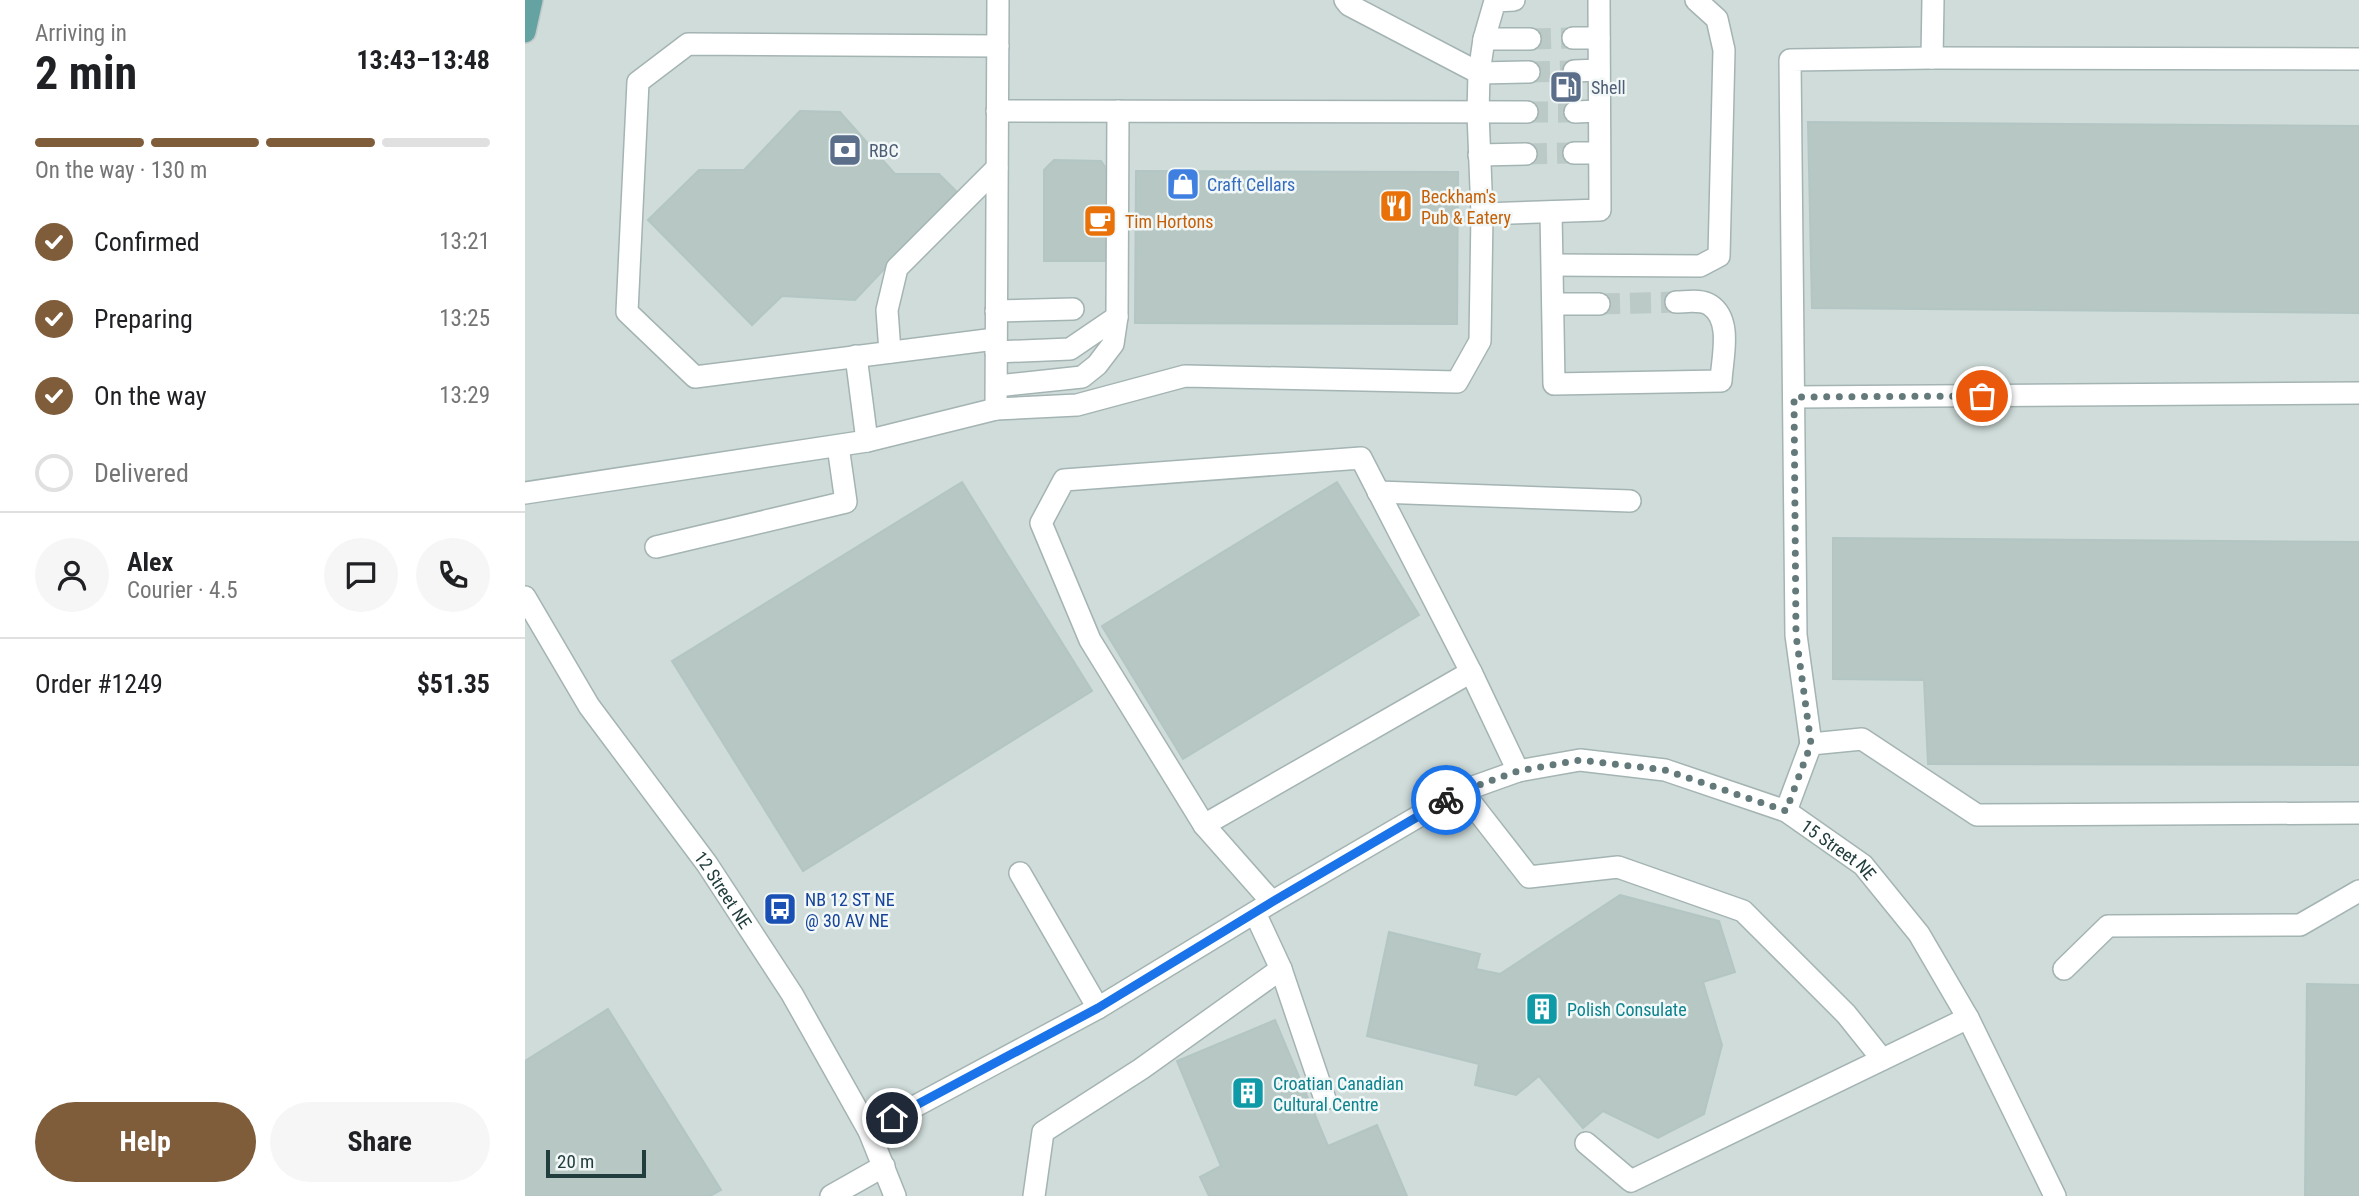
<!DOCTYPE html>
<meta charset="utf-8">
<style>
body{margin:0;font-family:"Roboto Condensed",sans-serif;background:#f6f6f6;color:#202124;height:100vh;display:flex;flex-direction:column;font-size:26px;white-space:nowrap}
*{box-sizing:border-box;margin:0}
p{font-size:23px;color:#757577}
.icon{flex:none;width:38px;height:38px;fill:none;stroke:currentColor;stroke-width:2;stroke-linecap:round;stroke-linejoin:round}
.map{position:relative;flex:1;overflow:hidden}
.panel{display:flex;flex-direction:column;background:#fff;width:525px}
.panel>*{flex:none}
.scale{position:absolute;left:21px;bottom:18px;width:100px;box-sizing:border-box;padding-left:7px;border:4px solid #213d3d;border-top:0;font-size:19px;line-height:24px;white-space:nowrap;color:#213d3d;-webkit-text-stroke:5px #f2f8f7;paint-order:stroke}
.pin{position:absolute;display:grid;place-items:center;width:60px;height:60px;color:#fff;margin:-30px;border:4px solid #fff;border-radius:50%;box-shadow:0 2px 7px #0007}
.courier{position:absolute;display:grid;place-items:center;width:70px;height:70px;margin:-35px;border:5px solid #1a73e8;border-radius:50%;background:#fff;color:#222;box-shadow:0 2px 9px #0007}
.headline em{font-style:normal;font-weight:700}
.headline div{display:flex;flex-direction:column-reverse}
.headline{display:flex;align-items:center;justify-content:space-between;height:119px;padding:0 35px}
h1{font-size:46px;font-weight:700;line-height:52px}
.bar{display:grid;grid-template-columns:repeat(4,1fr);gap:10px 7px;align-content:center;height:84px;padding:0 35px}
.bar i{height:9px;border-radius:5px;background:#e0e0e0}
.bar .selected{background:#7f5d3b}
.bar p{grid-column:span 4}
.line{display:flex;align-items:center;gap:18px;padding:0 35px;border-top:2px solid #e0e0e0}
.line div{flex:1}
.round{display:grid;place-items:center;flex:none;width:74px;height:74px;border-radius:37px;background:#f6f6f6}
ol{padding:0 35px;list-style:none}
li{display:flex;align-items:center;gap:21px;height:77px}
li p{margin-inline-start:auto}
li .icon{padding:7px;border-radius:50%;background:#7f5d3b;color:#fff;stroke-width:4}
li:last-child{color:#757577}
li i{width:38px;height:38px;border:4px solid #e0e0e0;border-radius:50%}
.primary-button{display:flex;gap:14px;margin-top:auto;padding:14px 35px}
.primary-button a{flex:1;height:80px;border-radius:42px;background:#7f5d3b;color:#fff;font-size:28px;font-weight:700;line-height:80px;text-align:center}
.primary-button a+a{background:#f6f6f6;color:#202124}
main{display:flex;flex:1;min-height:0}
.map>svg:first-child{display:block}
</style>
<main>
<section class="panel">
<div class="headline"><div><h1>2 min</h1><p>Arriving in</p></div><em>13:43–13:48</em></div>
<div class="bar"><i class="selected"></i><i class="selected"></i><i class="selected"></i><i></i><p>On the way · 130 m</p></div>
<ol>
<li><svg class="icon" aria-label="check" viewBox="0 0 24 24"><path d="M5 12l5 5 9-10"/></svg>Confirmed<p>13:21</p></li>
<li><svg class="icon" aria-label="check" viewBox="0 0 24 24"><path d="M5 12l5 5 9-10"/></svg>Preparing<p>13:25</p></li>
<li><svg class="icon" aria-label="check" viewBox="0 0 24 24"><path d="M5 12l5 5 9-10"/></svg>On the way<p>13:29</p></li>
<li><i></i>Delivered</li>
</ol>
<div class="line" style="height:126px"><a class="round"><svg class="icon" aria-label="person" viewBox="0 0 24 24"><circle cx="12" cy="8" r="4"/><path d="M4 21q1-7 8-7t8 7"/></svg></a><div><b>Alex</b><p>Courier · 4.5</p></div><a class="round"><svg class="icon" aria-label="chat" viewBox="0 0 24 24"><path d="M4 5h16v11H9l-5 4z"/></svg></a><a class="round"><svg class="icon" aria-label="phone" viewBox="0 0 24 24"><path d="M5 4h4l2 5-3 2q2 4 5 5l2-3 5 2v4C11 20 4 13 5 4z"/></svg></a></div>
<div class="line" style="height:91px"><div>Order #1249</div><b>$51.35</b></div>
<div class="primary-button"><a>Help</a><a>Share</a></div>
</section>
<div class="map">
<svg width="1834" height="1196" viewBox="0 0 1834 1196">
<rect width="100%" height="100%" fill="#e1ecea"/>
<rect fill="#cfdcd9" x="0" y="0" width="1834" height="1196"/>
<g fill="#b6c7c4" stroke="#b3c6c3" stroke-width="2">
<polygon points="275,111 315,112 370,174 414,174 432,192 330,300 257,296 227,325 123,220 174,170 219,170"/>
<polygon points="1283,122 1834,126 1834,313 1287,308"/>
<polygon points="529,160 576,161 583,171 583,261 519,261 519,170"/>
<polygon points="611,171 933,172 932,324 610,323"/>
<polygon points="437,482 567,691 278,871 147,661"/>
<polygon points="812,482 894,615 658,759 577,626"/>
<polygon points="1308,538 1834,542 1834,765 1403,764 1399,680 1308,679"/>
<polygon points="1095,895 1194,921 1210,972 1178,982 1197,1045 1179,1114 1133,1138 1078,1111 1058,1128 1014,1076 991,1095 950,1085 954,1064 842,1036 864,932 955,954 951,969 975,974"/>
<polygon points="1782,984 1834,985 1834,1196 1780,1196"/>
<polygon points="83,1009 196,1190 185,1196 0,1196 0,1061"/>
<polygon points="750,1020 803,1146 852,1125 882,1196 684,1196 675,1177 696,1166 652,1061"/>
</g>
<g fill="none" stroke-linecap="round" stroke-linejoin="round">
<g stroke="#bbc9c7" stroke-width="21" stroke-dasharray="21 10" stroke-linecap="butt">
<polyline points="1005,39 1048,38"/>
<polyline points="1004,72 1049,71"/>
<polyline points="1002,112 1050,112"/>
<polyline points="1001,154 1049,153"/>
<polyline points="1074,304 1151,302"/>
</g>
<defs>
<g id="minor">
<polyline points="820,0 824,5 954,73 1004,72"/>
<polyline points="1048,38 1074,38"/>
<polyline points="959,39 1005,39"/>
<polyline points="1407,58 1408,0"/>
<polyline points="1049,71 1074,70"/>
<polyline points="472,111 1002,112"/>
<polyline points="1050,112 1074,111"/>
<polyline points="1049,153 1074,153"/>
<polyline points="954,155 1001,154"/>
<path d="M 1026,212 L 1029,384 L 1196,381 C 1197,358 1208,320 1185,305 C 1176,299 1161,302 1151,302"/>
<polyline points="957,214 1075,210 1074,0"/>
<polyline points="1028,265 1175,266 1194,256 1199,50 1192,19 1171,0"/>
<polyline points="1028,304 1074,304"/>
<polyline points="471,311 548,309"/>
<polyline points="470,339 170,377 102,312 113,82 163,44 473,46"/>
<polyline points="365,352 362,310 372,268 472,168"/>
<polyline points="471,352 545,349 592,317"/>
<polyline points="331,356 342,441"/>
<polyline points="472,386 557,377 572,365 588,344 592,317 593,111"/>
<polyline points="1269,397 1834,393"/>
<polyline points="471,409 552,405 660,376 932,382 955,341 957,214 953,113 954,73 959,39 970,1 989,0"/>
<polyline points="853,492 1105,501"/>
<polyline points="0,493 342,441 471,409 473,0"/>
<polyline points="131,547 321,502 313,446"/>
<path id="s1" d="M 0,597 L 64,706 L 182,864 L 267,994 L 344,1131 L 370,1196"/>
<polyline points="1286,744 1271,635 1265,60 1407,58 1834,59"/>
<polyline points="937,791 1004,877 1093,867 1218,911 1321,1014 1357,1059"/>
<polyline points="1261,811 1286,744 1337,739 1452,815 1834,813"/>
<polyline points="679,825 946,672"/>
<polyline points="495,873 573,1008"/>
<polyline points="747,902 679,825 565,640 516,523 539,480 836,458 946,672 993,771"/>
<polyline points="730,913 756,969 800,1099"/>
<polyline points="1539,969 1583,926 1775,925 1834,891"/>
<path id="s2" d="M 344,1131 L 573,1008 L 747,902 L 937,791 L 993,771 L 1055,760 L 1140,770 L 1261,811 L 1338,865 L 1394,934 L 1443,1018 L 1530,1196"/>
<polyline points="1061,1143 1106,1181 1443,1018"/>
<polyline points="306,1196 359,1166"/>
<polyline points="509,1196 518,1132 616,1069 756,969"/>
</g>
<polyline id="major" points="0,32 7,0"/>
</defs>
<use href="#minor" stroke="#a4b4b3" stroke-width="24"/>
<use href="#major" stroke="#c1c9c9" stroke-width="24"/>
<use href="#minor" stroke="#fff" stroke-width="21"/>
<use href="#major" stroke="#65a2a2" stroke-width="21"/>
</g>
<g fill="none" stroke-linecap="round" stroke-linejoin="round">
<polyline stroke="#647a7a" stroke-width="7" stroke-dasharray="0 12.6" points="921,800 937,791 993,771 1055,760 1140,770 1261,811 1286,744 1271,635 1269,397 1457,396"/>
<polyline stroke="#1a73e8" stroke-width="9" points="367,1118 573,1008 747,902 921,800"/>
</g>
<defs>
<symbol id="fuel-square" viewBox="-11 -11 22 22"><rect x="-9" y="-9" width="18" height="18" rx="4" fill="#5c6f8a" stroke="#f2f8f7"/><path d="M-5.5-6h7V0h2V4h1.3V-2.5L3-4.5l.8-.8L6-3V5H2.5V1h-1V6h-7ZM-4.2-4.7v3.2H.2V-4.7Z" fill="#fff"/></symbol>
<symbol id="bank-square" viewBox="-11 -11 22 22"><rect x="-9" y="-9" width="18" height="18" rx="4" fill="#5c6f8a" stroke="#f2f8f7"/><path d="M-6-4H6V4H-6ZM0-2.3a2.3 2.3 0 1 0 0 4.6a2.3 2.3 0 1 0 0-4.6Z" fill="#fff"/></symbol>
<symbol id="shop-square" viewBox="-11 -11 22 22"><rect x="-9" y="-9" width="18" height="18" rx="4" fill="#3f7fe0" stroke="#f2f8f7"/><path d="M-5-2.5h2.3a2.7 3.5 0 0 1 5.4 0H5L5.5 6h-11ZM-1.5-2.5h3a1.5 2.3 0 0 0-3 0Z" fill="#fff"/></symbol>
<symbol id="restaurant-square" viewBox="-11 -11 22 22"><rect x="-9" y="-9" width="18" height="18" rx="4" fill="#e8710a" stroke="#f2f8f7"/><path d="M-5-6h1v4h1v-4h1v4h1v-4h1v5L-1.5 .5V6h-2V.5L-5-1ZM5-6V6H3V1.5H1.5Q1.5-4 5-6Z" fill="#fff"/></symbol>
<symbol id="cafe-square" viewBox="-11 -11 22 22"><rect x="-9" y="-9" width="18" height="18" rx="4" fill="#e8710a" stroke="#f2f8f7"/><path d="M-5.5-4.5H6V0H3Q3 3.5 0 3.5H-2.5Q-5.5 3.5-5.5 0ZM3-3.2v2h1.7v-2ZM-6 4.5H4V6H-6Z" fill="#fff"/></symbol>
<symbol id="bus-square" viewBox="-11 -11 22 22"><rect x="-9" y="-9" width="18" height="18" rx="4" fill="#1a4fb4" stroke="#f2f8f7"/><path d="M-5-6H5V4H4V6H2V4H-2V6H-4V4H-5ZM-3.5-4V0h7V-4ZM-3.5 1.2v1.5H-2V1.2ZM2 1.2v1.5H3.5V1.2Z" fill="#fff"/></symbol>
<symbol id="building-square" viewBox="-11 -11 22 22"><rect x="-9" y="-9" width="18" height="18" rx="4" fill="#0f9aa8" stroke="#f2f8f7"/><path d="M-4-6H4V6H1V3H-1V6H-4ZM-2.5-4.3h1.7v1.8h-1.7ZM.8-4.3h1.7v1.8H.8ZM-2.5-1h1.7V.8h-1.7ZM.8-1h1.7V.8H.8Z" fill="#fff"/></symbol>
</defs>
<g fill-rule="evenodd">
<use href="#fuel-square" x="1022" y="68" width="38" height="38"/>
<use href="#bank-square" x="301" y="131" width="38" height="38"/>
<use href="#shop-square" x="639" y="165" width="38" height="38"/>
<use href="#restaurant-square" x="852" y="187" width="38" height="38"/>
<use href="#cafe-square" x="556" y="202" width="38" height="38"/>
<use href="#bus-square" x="236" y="890" width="38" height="38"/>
<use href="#building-square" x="998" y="990" width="38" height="38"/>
<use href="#building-square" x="704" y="1074" width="38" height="38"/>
</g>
<g text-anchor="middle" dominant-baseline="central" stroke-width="5" stroke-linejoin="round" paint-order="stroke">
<g font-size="18" fill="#4e5e75" stroke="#f2f8f7" text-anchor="start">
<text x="1066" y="87">Shell</text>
<text x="344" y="150">RBC</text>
</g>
<g font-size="18" fill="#366cbe" stroke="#f2f8f7" text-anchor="start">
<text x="682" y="184">Craft Cellars</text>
</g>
<g font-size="18" fill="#c56008" stroke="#f2f8f7" text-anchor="start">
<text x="896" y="196">Beckham's<tspan x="896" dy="21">Pub &amp; Eatery</tspan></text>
<text x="600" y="221">Tim Hortons</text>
</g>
<g font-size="18" fill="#213d3d" stroke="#f2f8f7">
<text stroke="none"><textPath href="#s2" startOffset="1085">15 Street NE</textPath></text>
<text stroke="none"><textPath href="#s1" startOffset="354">12 Street NE</textPath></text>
</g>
<g font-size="18" fill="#164399" stroke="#f2f8f7" text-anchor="start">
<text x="280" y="899">NB 12 ST NE<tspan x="280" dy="21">@ 30 AV NE</tspan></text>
</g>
<g font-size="18" fill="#0d838f" stroke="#f2f8f7" text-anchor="start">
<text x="1042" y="1009">Polish Consulate</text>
<text x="748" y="1083">Croatian Canadian<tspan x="748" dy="21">Cultural Centre</tspan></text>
</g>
</g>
</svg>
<div class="scale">20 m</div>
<div class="pin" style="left:1457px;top:396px;background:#ea580c"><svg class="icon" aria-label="bag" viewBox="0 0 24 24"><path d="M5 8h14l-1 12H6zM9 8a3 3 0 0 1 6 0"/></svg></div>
<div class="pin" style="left:367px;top:1118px;background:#1f2937"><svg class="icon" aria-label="home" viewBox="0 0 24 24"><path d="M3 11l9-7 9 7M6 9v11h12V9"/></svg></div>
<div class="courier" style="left:921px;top:800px"><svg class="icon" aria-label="bike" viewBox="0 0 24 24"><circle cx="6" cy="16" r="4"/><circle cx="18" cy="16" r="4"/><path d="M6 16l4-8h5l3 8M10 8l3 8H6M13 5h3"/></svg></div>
</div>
</main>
